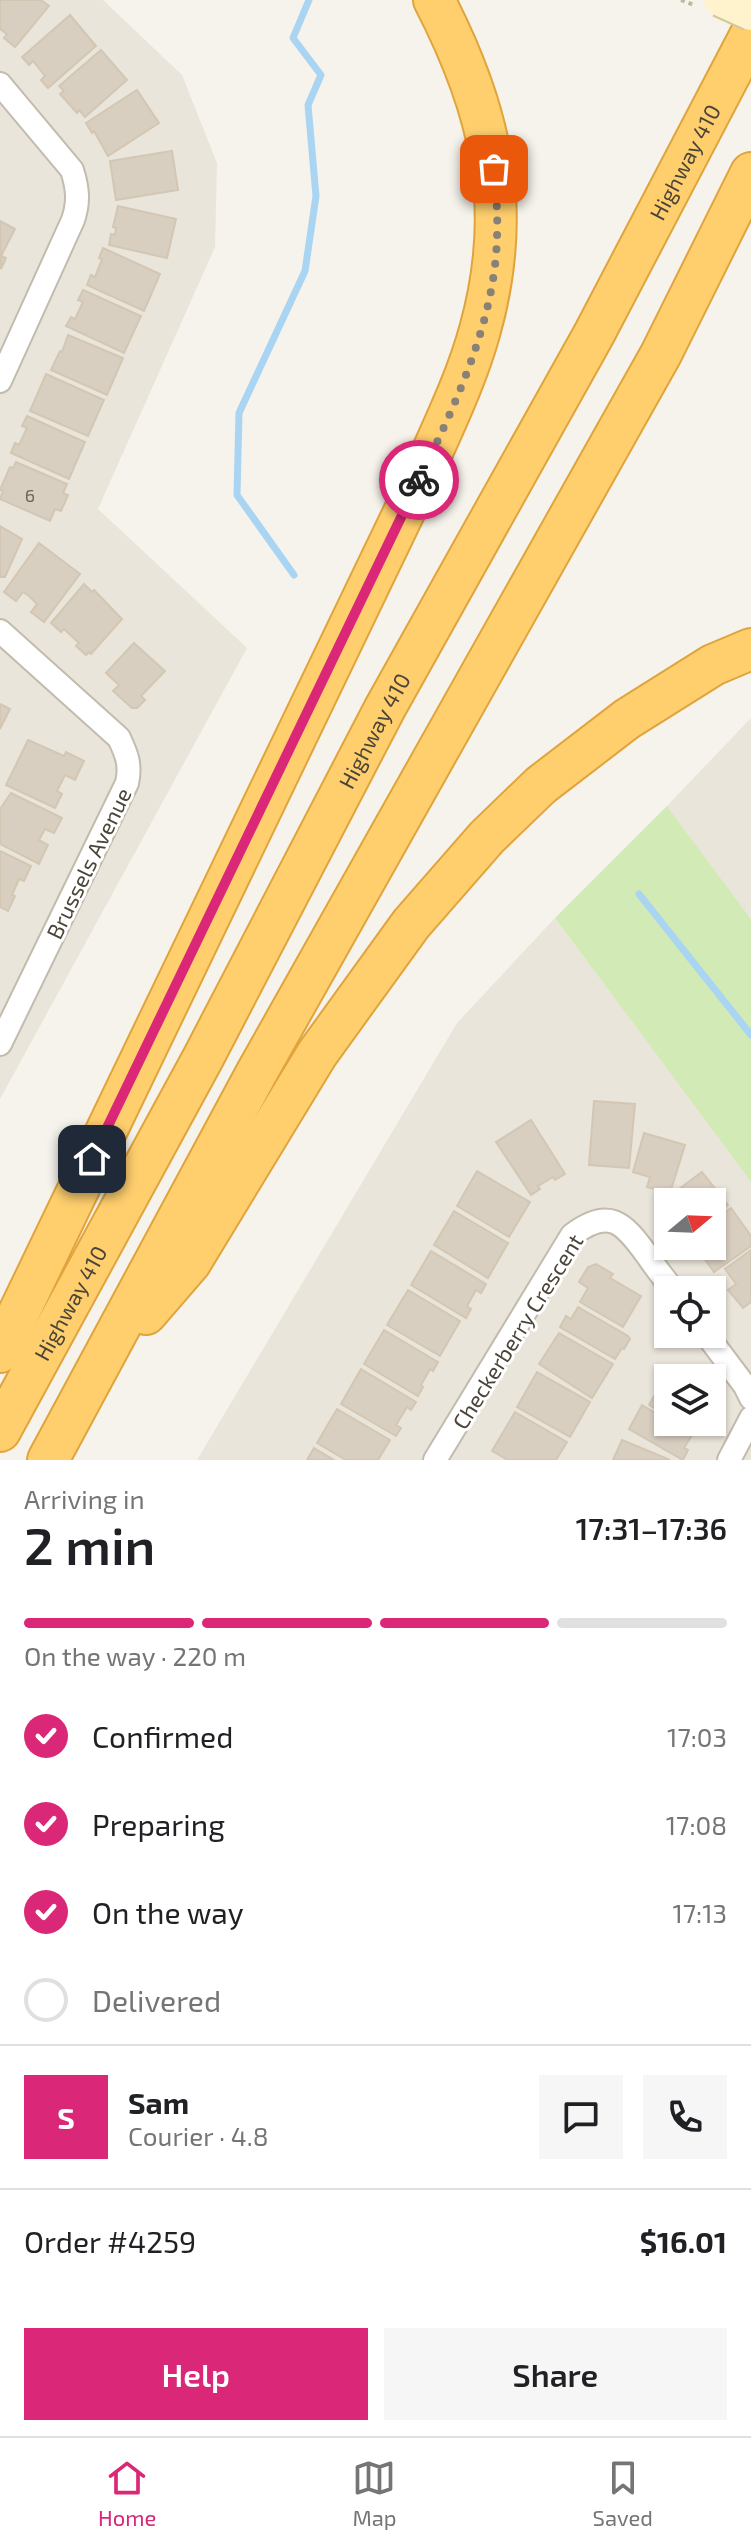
<!DOCTYPE html>
<meta charset="utf-8">
<style>
body{margin:0;font-family:"Exo 2",sans-serif;background:#f6f6f6;color:#202124;height:100vh;display:flex;flex-direction:column;font-size:30px;white-space:nowrap}
*{box-sizing:border-box;margin:0}
p{font-size:26px;color:#757577}
.icon{flex:none;width:44px;height:44px;fill:none;stroke:currentColor;stroke-width:2;stroke-linecap:round;stroke-linejoin:round}
.map{position:relative;height:1460px;overflow:hidden}
.side{display:flex;flex-direction:column;background:#fff;flex:1}
.side>*{flex:none}
.needle{width:52px;rotate:71deg}
.tools{position:absolute;left:654px;top:1188px;display:grid;gap:16px}
.tools a{display:grid;place-items:center;width:72px;height:72px;border-radius:0px;background:#fff;box-shadow:0 2px 6px #0004;font-size:40px}
.pin{position:absolute;display:grid;place-items:center;width:68px;height:68px;color:#fff;margin:-34px;border-radius:16px;box-shadow:0 4px 12px #0006}
.courier{position:absolute;display:grid;place-items:center;width:80px;height:80px;margin:-40px;border:6px solid #db2777;border-radius:50%;background:#fff;color:#222;box-shadow:0 2px 10px #0007}
.summary em{font-style:normal;font-weight:600}
.summary div{display:flex;flex-direction:column-reverse}
.summary{display:flex;align-items:center;justify-content:space-between;height:136px;padding:0 24px}
h1{font-size:52px;font-weight:600;line-height:60px}
.bar{display:grid;grid-template-columns:repeat(4,1fr);gap:12px 8px;align-content:center;height:96px;padding:0 24px}
.bar i{height:10px;border-radius:6px;background:#e0e0e0}
.bar .on{background:#db2777}
.bar p{grid-column:span 4}
.line{display:flex;align-items:center;gap:20px;padding:0 24px;border-top:2px solid #e0e0e0}
.line div{flex:1}
.round{display:grid;place-items:center;flex:none;width:84px;height:84px;border-radius:0px;background:#f6f6f6}
ol{padding:0 24px;list-style:none}
li{display:flex;align-items:center;gap:24px;height:88px}
li p{margin-inline-start:auto}
li .icon{padding:8px;border-radius:50%;background:#db2777;color:#fff;stroke-width:4}
li:last-child{color:#757577}
li i{width:44px;height:44px;border:4px solid #e0e0e0;border-radius:50%}
.button{display:flex;gap:16px;margin-top:auto;padding:16px 24px}
.button a{flex:1;height:92px;border-radius:0px;background:#db2777;color:#fff;font-size:32px;font-weight:600;line-height:92px;text-align:center}
.button a+a{background:#f6f6f6;color:#202124}
.tabs{display:flex;justify-content:space-around;align-items:center;height:112px;border-top:2px solid #e0e0e0;background:#fff;font-size:22px;color:#757577}
.tabs a{display:grid;justify-items:center;gap:4px}
.tabs .on{color:#db2777}
.map>svg:first-child{display:block}
</style>
<div class="map">
<svg width="751" height="1460" viewBox="0 0 751 1460">
<rect width="100%" height="100%" fill="#f6f3ec"/>
<g fill="#eae5da" fill-rule="evenodd">
<polygon points="0,0 103,0 182,75 217,163 215,247 98,509 247,648 0,1099"/>
<polygon points="751,718 751,919 667,806"/>
<path d="M 555,918 L 751,1182 L 751,1460 L 197,1460 L 457,1023 ZM 668,1202 L 712,1202 L 712,1246 L 668,1246 ZM 668,1290 L 712,1290 L 712,1334 L 668,1334 ZM 668,1378 L 712,1378 L 712,1422 L 668,1422 Z"/>
</g>
<polygon fill="#d2eab5" points="667,806 751,919 751,1182 555,918"/>
<g fill="none" stroke-linecap="round" stroke-linejoin="round">
<g stroke="#a9d4f2" stroke-width="7">
<polyline points="294,575 237,495 239,413 305,271 316,196 308,105 321,75 293,38 309,0"/>
<polyline points="639,894 751,1035"/>
</g>
</g>
<g fill="#d8cfc1" stroke="#d3c7b4" stroke-width="2">
<polygon points="0,0 41,0 49,6 15,47 4,38 7,34 0,29"/>
<polygon points="70,15 96,46 48,88 41,80 45,76 33,61 29,65 22,57"/>
<polygon points="101,50 127,80 85,117 79,110 77,113 60,94 64,91 59,86"/>
<polygon points="137,90 159,123 108,156 94,131 92,133 86,123"/>
<polygon points="172,151 178,190 116,200 110,161"/>
<polygon points="118,206 176,219 167,258 109,245 111,234 115,235 116,228 113,227"/>
<polygon points="0,221 15,229 1,256 6,258 1,269"/>
<polygon points="103,248 160,274 144,311 87,285 91,275 95,277 102,259 99,258"/>
<polygon points="83,290 141,316 124,353 66,326 71,317 75,319 83,302 78,300"/>
<polygon points="68,335 123,358 107,395 51,370 60,351 62,352"/>
<polygon points="46,374 104,400 88,436 30,411"/>
<polygon points="27,416 85,442 69,479 11,453 15,443 19,445 27,428 22,426"/>
<polygon points="16,462 67,484 63,493 68,495 61,511 55,509 50,521 0,499 3,491 0,490 10,467 13,468"/>
<polygon points="0,526 22,539 5,577 0,577"/>
<polygon points="39,543 80,574 44,622 31,612 37,604 29,596 23,592 16,601 4,592"/>
<polygon points="84,584 92,592 94,590 122,619 91,654 89,652 86,655 76,646 79,643 64,629 61,632 51,623"/>
<polygon points="134,643 165,671 141,696 145,700 137,708 132,708 113,691 119,685 106,673"/>
<polygon points="0,704 10,709 0,729"/>
<polygon points="28,740 64,756 66,752 84,761 75,780 65,775 57,791 62,794 55,808 6,785"/>
<polygon points="11,793 62,818 54,833 45,829 39,840 48,845 39,864 0,844 0,809"/>
<polygon points="0,851 31,866 24,881 19,879 12,895 15,896 8,911 0,907"/>
<polygon points="594,1101 635,1104 629,1168 589,1165"/>
<polygon points="531,1120 565,1174 555,1180 553,1177 538,1186 540,1189 531,1195 496,1142"/>
<polygon points="644,1133 685,1145 670,1193 647,1187 650,1177 633,1172"/>
<polygon points="477,1171 530,1202 509,1237 457,1206"/>
<polygon points="702,1172 728,1205 712,1217 712,1202 676,1202 671,1195"/>
<polygon points="731,1208 751,1236 751,1246 714,1272 701,1254 709,1248 708,1246 712,1246 712,1222"/>
<polygon points="454,1211 508,1243 488,1278 434,1245"/>
<polygon points="751,1250 751,1302 743,1308 728,1290 736,1284 725,1269"/>
<polygon points="431,1251 486,1284 481,1293 476,1290 467,1306 471,1309 466,1318 411,1285"/>
<polygon points="596,1264 613,1274 610,1278 641,1296 623,1327 580,1302 588,1288 579,1282 588,1267"/>
<polygon points="408,1290 460,1321 440,1356 387,1325"/>
<polygon points="578,1307 628,1336 630,1339 624,1349 622,1348 615,1359 560,1327 566,1316 571,1319"/>
<polygon points="384,1330 438,1362 433,1371 430,1369 421,1385 423,1387 418,1396 364,1364"/>
<polygon points="559,1333 613,1364 592,1398 539,1364"/>
<polygon points="361,1369 416,1402 411,1410 407,1407 396,1425 401,1428 396,1436 341,1404"/>
<polygon points="670,1369 687,1378 668,1378 668,1416 649,1405"/>
<polygon points="537,1372 590,1402 570,1437 517,1407"/>
<polygon points="642,1405 692,1435 684,1448 688,1450 683,1460 629,1429"/>
<polygon points="337,1409 390,1440 378,1460 346,1460 317,1443"/>
<polygon points="515,1412 567,1442 556,1460 508,1460 492,1451"/>
<polygon points="622,1440 670,1460 613,1460"/>
<polygon points="314,1448 334,1460 307,1460"/>
</g>
<g fill="none" stroke-linecap="round" stroke-linejoin="round">
<defs>
<g id="minor">
<path d="M 0,84 L 72,170 C 78,189 79,202 73,220 L 0,381"/>
<path d="M 0,631 L 119,738 C 127,755 131,765 127,783 L 0,1044"/>
<polyline points="706,1334 745,1386 751,1398"/>
<path d="M 435,1460 L 572,1235 C 609,1207 623,1222 647,1255 C 655,1267 664,1278 673,1290"/>
<polyline points="729,1460 751,1418"/>
</g>
<g id="motorway">
<polyline points="146,1314 190,1263 317,1054 411,924 487,837 541,785 627,719 713,665 751,649"/>
<path d="M 0,1352 L 421,477 C 442,429 466,381 480,330 C 514,208 491,110 434,0"/>
<path id="s1" d="M 0,1431 L 203,1058 L 385,708 L 594,334 L 751,34"/>
<polyline points="48,1460 257,1072 661,354 751,173"/>
</g>
</defs>
<use href="#minor" stroke="#c2bbae" stroke-width="26"/>
<use href="#motorway" stroke="#e0a43c" stroke-width="44"/>
<use href="#minor" stroke="#fff" stroke-width="22"/>
<use href="#motorway" stroke="#ffcf6e" stroke-width="40"/>
<defs>
<polyline id="secondary-bridge" points="720,0 751,14"/>
</defs>
<use href="#secondary-bridge" stroke="#d6c79b" stroke-width="36" stroke-linecap="butt"/>
<polyline stroke="#c4b79f" stroke-width="4" stroke-dasharray="4 4" stroke-linecap="butt" points="681,0 694,5"/>
<use href="#secondary-bridge" stroke="#fff3cd" stroke-width="32"/>
</g>
<g fill="none" stroke-linecap="round" stroke-linejoin="round">
<path stroke="#878178" stroke-width="8" stroke-dasharray="0 14.4" d="M 419,480 C 455,405 495,322 497,237 C 498,214 496,192 494,169"/>
<polyline stroke="#db2777" stroke-width="10" points="92,1159 419,480"/>
</g>
<g text-anchor="middle" dominant-baseline="central" stroke-width="6" stroke-linejoin="round" paint-order="stroke">
<g font-size="18" fill="#6e675b">
<text x="30" y="495">6</text>
</g>
<g font-size="22" fill="#4b4439" stroke="#fff">
<text stroke="none"><textPath href="#s1" startOffset="1442">Highway 410</textPath></text>
<text stroke="none"><textPath href="#s1" startOffset="794">Highway 410</textPath></text>
<text transform="translate(88 863) rotate(-64)">Brussels Avenue</text>
<text stroke="none"><textPath href="#s1" startOffset="146">Highway 410</textPath></text>
<text transform="translate(517 1331) rotate(-58)">Checkerberry Crescent</text>
</g>
</g>
</svg>
<div class="tools">
<a><svg class="needle" viewBox="-14 -14 28 28"><path d="M0-13l5 13h-10z" fill="#e53935"/><path d="M0 13l5-13h-10z" fill="#757577"/></svg></a>
<a><svg class="icon" aria-label="locate" viewBox="0 0 24 24"><circle cx="12" cy="12" r="6"/><path d="M12 2v4M12 18v4M2 12h4M18 12h4"/></svg></a>
<a><svg class="icon" aria-label="layers" viewBox="0 0 24 24"><path d="M12 4l9 5-9 5-9-5zM3 14l9 5 9-5"/></svg></a>
</div>
<div class="pin" style="left:494px;top:169px;background:#ea580c"><svg class="icon" aria-label="bag" viewBox="0 0 24 24"><path d="M5 8h14l-1 12H6zM9 8a3 3 0 0 1 6 0"/></svg></div>
<div class="pin" style="left:92px;top:1159px;background:#1f2937"><svg class="icon" aria-label="home" viewBox="0 0 24 24"><path d="M3 11l9-7 9 7M6 9v11h12V9"/></svg></div>
<div class="courier" style="left:419px;top:480px"><svg class="icon" aria-label="bike" viewBox="0 0 24 24"><circle cx="6" cy="16" r="4"/><circle cx="18" cy="16" r="4"/><path d="M6 16l4-8h5l3 8M10 8l3 8H6M13 5h3"/></svg></div>
</div>
<section class="side">
<div class="summary"><div><h1>2 min</h1><p>Arriving in</p></div><em>17:31–17:36</em></div>
<div class="bar"><i class="on"></i><i class="on"></i><i class="on"></i><i></i><p>On the way · 220 m</p></div>
<ol>
<li><svg class="icon" aria-label="check" viewBox="0 0 24 24"><path d="M5 12l5 5 9-10"/></svg>Confirmed<p>17:03</p></li>
<li><svg class="icon" aria-label="check" viewBox="0 0 24 24"><path d="M5 12l5 5 9-10"/></svg>Preparing<p>17:08</p></li>
<li><svg class="icon" aria-label="check" viewBox="0 0 24 24"><path d="M5 12l5 5 9-10"/></svg>On the way<p>17:13</p></li>
<li><i></i>Delivered</li>
</ol>
<div class="line" style="height:144px"><b class="round" style="background:#db2777;color:#fff">S</b><div><b>Sam</b><p>Courier · 4.8</p></div><a class="round"><svg class="icon" aria-label="chat" viewBox="0 0 24 24"><path d="M4 5h16v11H9l-5 4z"/></svg></a><a class="round"><svg class="icon" aria-label="phone" viewBox="0 0 24 24"><path d="M5 4h4l2 5-3 2q2 4 5 5l2-3 5 2v4C11 20 4 13 5 4z"/></svg></a></div>
<div class="line" style="height:104px"><div>Order #4259</div><b>$16.01</b></div>
<div class="button"><a>Help</a><a>Share</a></div>
</section>
<nav class="tabs">
<a class="on"><svg class="icon" aria-label="home" viewBox="0 0 24 24"><path d="M3 11l9-7 9 7M6 9v11h12V9"/></svg>Home</a>
<a><svg class="icon" aria-label="map" viewBox="0 0 24 24"><path d="M3 6l6-2 6 2 6-2v14l-6 2-6-2-6 2zM9 4v14M15 6v14"/></svg>Map</a>
<a><svg class="icon" aria-label="saved" viewBox="0 0 24 24"><path d="M7 4h10v16l-5-4-5 4z"/></svg>Saved</a>
</nav>
